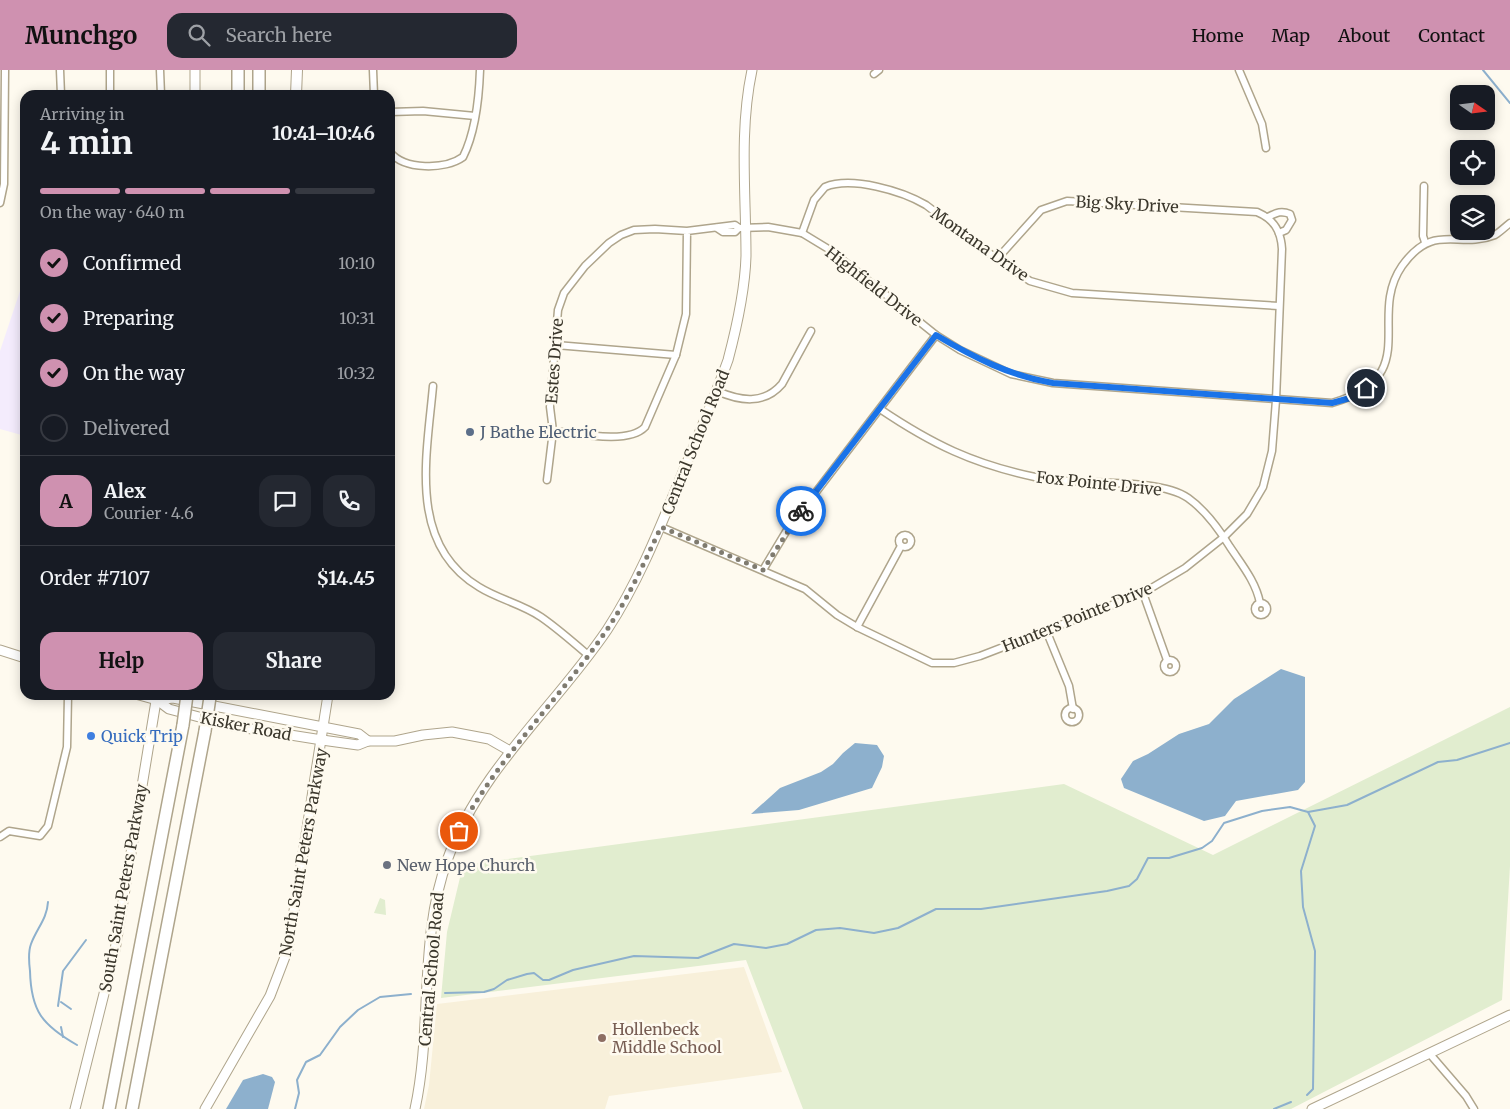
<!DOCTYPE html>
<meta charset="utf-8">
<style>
body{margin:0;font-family:Merriweather,serif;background:#242831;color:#f1f3f6;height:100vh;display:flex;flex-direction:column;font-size:19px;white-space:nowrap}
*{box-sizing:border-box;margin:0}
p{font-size:16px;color:#9ea1a6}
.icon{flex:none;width:28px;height:28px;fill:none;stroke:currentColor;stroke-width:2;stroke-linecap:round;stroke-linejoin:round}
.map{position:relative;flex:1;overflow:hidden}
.panel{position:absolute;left:20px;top:20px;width:375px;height:610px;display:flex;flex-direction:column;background:#171b24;border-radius:15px;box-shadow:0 2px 12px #0003}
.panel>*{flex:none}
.needle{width:32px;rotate:104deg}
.controls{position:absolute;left:1450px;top:15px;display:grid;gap:10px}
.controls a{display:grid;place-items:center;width:45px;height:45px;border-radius:10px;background:#171b24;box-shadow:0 2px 12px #0003;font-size:25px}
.pin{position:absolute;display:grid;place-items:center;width:42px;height:42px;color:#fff;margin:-21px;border:2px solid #fff;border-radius:50%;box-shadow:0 1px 5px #0007}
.courier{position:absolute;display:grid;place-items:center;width:50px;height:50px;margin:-25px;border:4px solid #1a73e8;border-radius:50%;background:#fff;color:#222;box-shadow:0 1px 6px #0007}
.head em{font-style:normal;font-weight:700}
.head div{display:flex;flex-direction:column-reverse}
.head{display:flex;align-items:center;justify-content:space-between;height:85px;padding:0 20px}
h1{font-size:32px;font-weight:700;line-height:38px}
.bar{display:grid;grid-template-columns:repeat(4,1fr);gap:8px 5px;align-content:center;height:60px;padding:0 20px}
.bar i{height:6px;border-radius:4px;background:#363941}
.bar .active{background:#cf91b0}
.bar p{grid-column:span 4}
.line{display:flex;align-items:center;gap:12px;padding:0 20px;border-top:1px solid #363941}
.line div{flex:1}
.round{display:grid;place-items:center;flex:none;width:52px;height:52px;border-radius:15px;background:#242831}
ol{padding:0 20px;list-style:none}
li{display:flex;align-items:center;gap:15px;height:55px}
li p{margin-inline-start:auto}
li .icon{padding:5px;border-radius:50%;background:#cf91b0;color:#111;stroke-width:4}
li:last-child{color:#9ea1a6}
li i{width:28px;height:28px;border:2px solid #363941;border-radius:50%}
.button{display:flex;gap:10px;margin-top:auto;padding:10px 20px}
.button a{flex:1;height:58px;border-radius:15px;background:#cf91b0;color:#111;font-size:20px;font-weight:700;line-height:58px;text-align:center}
.button a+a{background:#242831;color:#f1f3f6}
header{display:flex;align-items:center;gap:30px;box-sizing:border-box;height:70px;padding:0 25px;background:#cf91b0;color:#111}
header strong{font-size:24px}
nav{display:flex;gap:28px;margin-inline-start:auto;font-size:18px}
.search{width:350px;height:45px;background:#242831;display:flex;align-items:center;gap:12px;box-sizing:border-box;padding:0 18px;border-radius:15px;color:#9ea1a6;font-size:19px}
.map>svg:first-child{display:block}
</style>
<header>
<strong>Munchgo</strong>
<div class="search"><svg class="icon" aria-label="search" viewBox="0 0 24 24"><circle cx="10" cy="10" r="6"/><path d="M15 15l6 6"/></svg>Search here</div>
<nav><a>Home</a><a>Map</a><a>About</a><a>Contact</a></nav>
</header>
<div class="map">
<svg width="1510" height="1039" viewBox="0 0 1510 1039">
<rect width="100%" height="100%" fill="#fefaef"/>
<polygon fill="#f8f0da" points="744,897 782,1002 609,1026 605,1039 424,1039 429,1015 437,934"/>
<polygon fill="#f4ecfd" points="25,206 25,366 0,359 0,281"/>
<g fill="#e1edcf">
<polygon points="1510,637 1510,796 1502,930 1291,1039 803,1039 746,890 441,928 447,862 463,795 1064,714 1213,785"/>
<polygon points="380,828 385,830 386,845 374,843"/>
</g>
<g fill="#8db0cd">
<polygon points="1281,599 1305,607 1305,712 1298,720 1236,731 1225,746 1204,751 1124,718 1121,709 1133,691 1148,684 1179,664 1209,654 1234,629"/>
<polygon points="855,673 877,675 884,686 882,697 872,718 799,740 751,744 780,718 821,702 833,694 843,683"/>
<polygon points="263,1004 272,1007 275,1012 268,1039 226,1039 243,1010"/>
</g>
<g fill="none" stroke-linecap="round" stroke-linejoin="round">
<g stroke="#8db0cd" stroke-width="2">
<polyline points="1483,0 1510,33"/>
<path d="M 48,832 C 47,849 37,858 31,874 C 28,882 29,893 30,901 C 31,941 42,955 77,975"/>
<polyline points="445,923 484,922 494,919 507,910 527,904 534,903 543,910 549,910 573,900 634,886 698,888 734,874 766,878 787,874 816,860 840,858 874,863 898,858 936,839 981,839 1107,821 1129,816 1137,809 1148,788 1169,788 1202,778 1212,771 1224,753 1262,741 1290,737 1308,742 1347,735 1438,692 1457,690 1510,673"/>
<polyline points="61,932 71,939"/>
<polyline points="58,936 63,901 86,870"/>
<polyline points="61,957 63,967"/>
<polyline points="1307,1025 1313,1019 1315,881 1303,837 1301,801 1315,756 1308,742"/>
<polyline points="295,1039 299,1023 297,1010 306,992 320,985 340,957 358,940 380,927 411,924"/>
<polyline points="1274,1039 1291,1032"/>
</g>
<defs>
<g id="minor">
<polyline points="60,0 61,25"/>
<polyline points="110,0 110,25"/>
<polyline points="160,0 161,25"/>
<polyline points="373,0 374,25"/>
<polyline points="1239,0 1262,54 1266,78"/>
<polyline points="874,4 879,0"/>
<polyline points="390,42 423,41 475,46"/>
<path d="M 390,82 C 404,100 445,100 463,87 C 476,61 479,29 480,0"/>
<polyline points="1424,116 1423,166 1425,172"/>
<polyline points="0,133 4,114 5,0"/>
<path d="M 1268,147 C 1276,143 1281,140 1290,144 L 1292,150 L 1286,160 L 1279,163"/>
<polyline points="717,158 723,162 735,162 739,158"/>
<path d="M 687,161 L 655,159 L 634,160 L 621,165 L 609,173 L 585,196 L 564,223 L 558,240 L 550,337 L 553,361 C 576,363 628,375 645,357 L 676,285 L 686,244 L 687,161 L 735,155 L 739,158 L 768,157 L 802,163 L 830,180 L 936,265 L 960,280 L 1011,304 L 1053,313 L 1332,333 C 1425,306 1366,248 1402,196 C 1434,151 1458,180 1495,165 C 1500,162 1505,157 1510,153"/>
<path d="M 802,163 L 814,130 L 825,117 C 852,106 902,121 926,135 L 997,189 L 1030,211 L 1072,223 L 1279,236"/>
<polyline points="556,275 676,285"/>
<path d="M 433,316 C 427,385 407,474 479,517 C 498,529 522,534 541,547 C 557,558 573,572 588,585"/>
<path d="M 717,321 C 740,331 764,335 782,314 L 811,261"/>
<path d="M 880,339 C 932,374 973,394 1035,407 C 1076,417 1155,406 1188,428 C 1205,440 1219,459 1230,477 C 1242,495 1256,512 1260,533"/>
<polyline points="547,410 553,361"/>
<path d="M 661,457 L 805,519 L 837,545 L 857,557 L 932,593 L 954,593 L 980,586 L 1143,523 L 1185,498 L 1224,467 L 1247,444 L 1263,417 L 1272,381 L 1276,330 L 1282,179 C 1281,161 1274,149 1257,142 L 1067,131 L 1041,140 L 997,189"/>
<circle cx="905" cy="471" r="6"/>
<polyline points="763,500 787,460 936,265"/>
<polyline points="1143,523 1167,590"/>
<circle cx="1261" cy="539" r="6"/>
<polyline points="857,557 901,476"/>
<polyline points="1046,560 1069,616 1073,639"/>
<circle cx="1170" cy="596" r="6"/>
<circle cx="1072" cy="645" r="7"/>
<polyline points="0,767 9,761 40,766 48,756 67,677 68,625"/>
<polyline points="1429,983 1466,1026 1474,1039"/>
</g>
<g id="secondary">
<polyline points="195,0 195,25"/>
<polyline points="0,580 25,588"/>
<polyline points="139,625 157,630 169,639 233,656 322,670 358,675 368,671 395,671 423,665 452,662 489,669 510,681"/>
<polyline points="157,630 173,628 359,664 368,671"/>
<polyline points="75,1039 115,880 157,625"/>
<polyline points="205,1039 270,926 288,879 328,625"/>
<path d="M 415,1039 C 433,956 418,868 448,788 C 480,699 555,637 607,560 C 637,514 657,465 678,414 C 695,373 713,332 728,290 C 737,256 745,221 746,186 C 746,123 739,61 752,0"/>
<polyline points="1312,1039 1510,945"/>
</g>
<polyline id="primary" points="296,25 297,0"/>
<g id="motorway">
<polyline points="238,0 238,25"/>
<polyline points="259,0 259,25"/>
<polyline points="109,1039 183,655"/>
<polyline points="132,1039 205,661"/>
</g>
</defs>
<use href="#minor" stroke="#afa58c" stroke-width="9"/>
<use href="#secondary" stroke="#afa58c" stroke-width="11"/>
<use href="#primary" stroke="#afa58c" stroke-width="12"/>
<use href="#motorway" stroke="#afa58c" stroke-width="14"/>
<use href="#minor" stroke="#fff" stroke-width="6"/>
<use href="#secondary" stroke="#fff" stroke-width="9"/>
<use href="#primary" stroke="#fff" stroke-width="10"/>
<use href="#motorway" stroke="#fff" stroke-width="11"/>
<defs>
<g id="motorway-bridge">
<polyline points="183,655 187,625"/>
<polyline points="205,661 210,627"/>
</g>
</defs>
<use href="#motorway-bridge" stroke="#afa58c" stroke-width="14" stroke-linecap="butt"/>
<use href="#motorway-bridge" stroke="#fff" stroke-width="11"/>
</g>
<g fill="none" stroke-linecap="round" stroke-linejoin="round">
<path stroke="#7f7b70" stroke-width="5" stroke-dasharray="0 9" d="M 459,761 C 499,686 558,631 606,561 C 628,529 644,493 661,457 L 763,500 L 801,441"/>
<path stroke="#1a73e8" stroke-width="6" d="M 801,441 L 936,265 C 973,287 1010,306 1053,313 L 1332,333 L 1350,328 L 1366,318"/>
</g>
<circle fill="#5c6f8a" stroke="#fefaef" stroke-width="2" cx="470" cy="362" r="5"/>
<circle fill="#3f7fe0" stroke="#fefaef" stroke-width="2" cx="91" cy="666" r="5"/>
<circle fill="#6b7280" stroke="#fefaef" stroke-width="2" cx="387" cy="795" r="5"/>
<circle fill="#8d6e63" stroke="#fefaef" stroke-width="2" cx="602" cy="968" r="5"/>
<g text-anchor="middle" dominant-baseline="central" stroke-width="5" stroke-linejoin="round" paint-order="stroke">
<g font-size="16" fill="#3b372c" stroke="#fefaef">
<text transform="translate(1127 134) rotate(3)">Big Sky Drive</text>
<text transform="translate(980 174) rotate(35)">Montana Drive</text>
<text transform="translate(874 216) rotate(38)">Highfield Drive</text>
<text transform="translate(554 291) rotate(-86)">Estes Drive</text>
<text transform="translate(695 372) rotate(-68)">Central School Road</text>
<text transform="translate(1099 413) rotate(6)">Fox Pointe Drive</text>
<text transform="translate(1077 547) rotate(-22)">Hunters Pointe Drive</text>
<text transform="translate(246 656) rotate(11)">Kisker Road</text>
<text transform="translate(303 782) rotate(-80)">North Saint Peters Parkway</text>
<text transform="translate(123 818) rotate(-80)">South Saint Peters Parkway</text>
<text transform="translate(431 899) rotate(-85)">Central School Road</text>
</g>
<g font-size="16" fill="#4e5e75" stroke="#fefaef" text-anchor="start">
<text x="480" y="362">J Bathe Electric</text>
</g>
<g font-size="16" fill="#366cbe" stroke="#fefaef" text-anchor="start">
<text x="101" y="666">Quick Trip</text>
</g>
<g font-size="16" fill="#5b616d" stroke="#fefaef" text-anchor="start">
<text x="397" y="795">New Hope Church</text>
</g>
<g font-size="16" fill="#785e54" stroke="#fefaef" text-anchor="start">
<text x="612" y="959">Hollenbeck<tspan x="612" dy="18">Middle School</tspan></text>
</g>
</g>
</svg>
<div class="controls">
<a><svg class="needle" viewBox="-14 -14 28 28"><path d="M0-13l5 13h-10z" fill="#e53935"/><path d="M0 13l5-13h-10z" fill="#9ea1a6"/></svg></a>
<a><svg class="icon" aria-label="locate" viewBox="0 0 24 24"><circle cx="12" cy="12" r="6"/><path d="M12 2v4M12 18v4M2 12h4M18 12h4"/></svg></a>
<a><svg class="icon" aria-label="layers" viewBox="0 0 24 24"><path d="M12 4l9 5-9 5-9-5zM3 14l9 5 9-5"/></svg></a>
</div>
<div class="pin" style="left:459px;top:761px;background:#ea580c"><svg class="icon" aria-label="bag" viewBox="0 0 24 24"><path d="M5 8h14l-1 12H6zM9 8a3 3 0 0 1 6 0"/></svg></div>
<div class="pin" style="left:1366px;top:318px;background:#1f2937"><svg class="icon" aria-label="home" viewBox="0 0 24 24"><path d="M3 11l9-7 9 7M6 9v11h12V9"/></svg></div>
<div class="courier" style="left:801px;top:441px"><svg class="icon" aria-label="bike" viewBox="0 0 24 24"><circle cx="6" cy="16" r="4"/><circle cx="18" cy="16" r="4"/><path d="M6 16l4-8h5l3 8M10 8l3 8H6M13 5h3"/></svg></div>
<section class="panel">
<div class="head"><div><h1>4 min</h1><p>Arriving in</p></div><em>10:41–10:46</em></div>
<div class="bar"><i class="active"></i><i class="active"></i><i class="active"></i><i></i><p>On the way · 640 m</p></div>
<ol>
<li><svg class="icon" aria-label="check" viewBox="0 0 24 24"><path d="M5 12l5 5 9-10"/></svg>Confirmed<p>10:10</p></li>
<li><svg class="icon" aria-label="check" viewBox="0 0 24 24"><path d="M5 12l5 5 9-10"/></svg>Preparing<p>10:31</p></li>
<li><svg class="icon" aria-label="check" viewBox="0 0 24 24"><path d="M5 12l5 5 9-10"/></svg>On the way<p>10:32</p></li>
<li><i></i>Delivered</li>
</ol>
<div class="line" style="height:90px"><b class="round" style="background:#cf91b0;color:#111">A</b><div><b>Alex</b><p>Courier · 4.6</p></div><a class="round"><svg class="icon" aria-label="chat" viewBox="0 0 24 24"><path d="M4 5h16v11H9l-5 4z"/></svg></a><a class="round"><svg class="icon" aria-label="phone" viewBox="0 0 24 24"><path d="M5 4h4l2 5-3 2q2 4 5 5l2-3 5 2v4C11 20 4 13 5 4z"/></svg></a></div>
<div class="line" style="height:65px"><div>Order #7107</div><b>$14.45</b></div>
<div class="button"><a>Help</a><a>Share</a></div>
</section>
</div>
